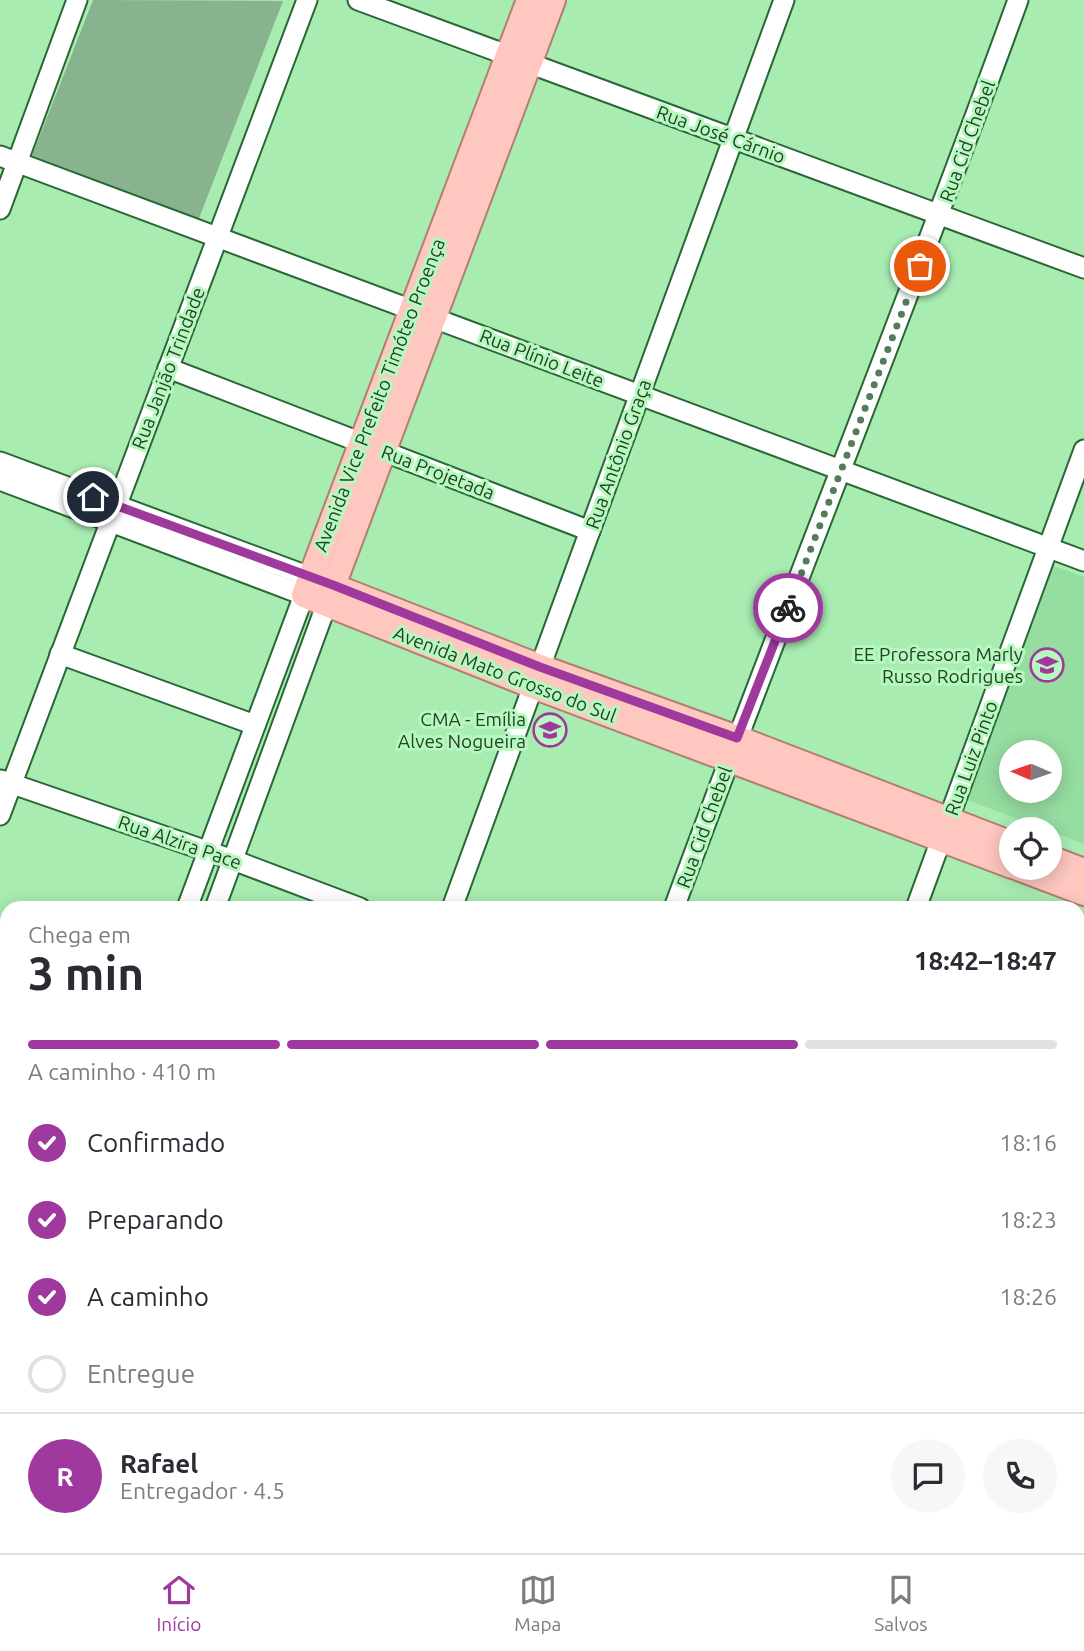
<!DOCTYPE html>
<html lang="pt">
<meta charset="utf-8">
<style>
body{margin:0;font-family:Ubuntu,sans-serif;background:#f7f7f7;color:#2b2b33;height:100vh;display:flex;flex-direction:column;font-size:26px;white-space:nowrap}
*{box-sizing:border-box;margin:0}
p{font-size:23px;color:#7c7c81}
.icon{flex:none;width:38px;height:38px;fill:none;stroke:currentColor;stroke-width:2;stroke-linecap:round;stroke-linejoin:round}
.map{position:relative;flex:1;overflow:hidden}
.drawer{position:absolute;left:0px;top:901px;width:1085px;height:653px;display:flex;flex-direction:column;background:#fff;border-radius:21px 21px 0 0;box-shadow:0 4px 18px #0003}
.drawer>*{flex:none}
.needle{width:46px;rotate:272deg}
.controls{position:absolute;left:999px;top:740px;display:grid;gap:14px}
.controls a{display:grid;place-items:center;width:63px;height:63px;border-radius:50%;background:#fff;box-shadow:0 4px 18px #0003;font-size:35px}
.pin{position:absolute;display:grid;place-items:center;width:60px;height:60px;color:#fff;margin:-30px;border:4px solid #fff;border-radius:50%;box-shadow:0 2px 7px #0007}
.courier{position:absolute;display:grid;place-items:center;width:70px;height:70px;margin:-35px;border:5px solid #9f399e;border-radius:50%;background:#fff;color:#222;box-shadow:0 2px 9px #0007}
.headline em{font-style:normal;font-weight:600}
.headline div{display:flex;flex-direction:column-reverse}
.headline{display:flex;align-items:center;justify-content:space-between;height:119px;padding:0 28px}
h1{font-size:46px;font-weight:600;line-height:52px}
.bar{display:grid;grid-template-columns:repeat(4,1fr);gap:10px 7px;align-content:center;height:84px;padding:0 28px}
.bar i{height:9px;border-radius:5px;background:#e1e1e2}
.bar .on{background:#9f399e}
.bar p{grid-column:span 4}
.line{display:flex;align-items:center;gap:18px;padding:0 28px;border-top:2px solid #e1e1e2}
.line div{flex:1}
.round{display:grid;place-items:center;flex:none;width:74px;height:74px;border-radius:37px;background:#f7f7f7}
ol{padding:0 28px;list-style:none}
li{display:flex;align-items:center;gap:21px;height:77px}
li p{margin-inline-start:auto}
li .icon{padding:7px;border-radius:50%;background:#9f399e;color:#fff;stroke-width:4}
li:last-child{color:#7c7c81}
li i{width:38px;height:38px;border:4px solid #e1e1e2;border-radius:50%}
.dock{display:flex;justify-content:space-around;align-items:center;height:98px;border-top:2px solid #e1e1e2;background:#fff;font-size:19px;color:#7c7c81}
.dock a{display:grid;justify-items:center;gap:4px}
.dock .on{color:#9f399e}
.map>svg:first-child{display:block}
</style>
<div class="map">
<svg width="1084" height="1553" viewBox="0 0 1084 1553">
<rect width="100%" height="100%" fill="#a9ecb2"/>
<path fill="#96dda1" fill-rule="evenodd" d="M 1048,564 L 1084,577 L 1084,844 L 962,798 ZM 1012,752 L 1050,752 L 1050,791 L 1012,791 Z"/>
<polygon fill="#89b28e" points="93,0 283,1 198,221 32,156"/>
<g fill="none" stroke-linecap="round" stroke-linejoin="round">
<defs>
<g id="minor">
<polyline points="358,0 1084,268"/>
<polyline points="0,156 1084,561"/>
<polyline points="0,209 77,0"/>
<polyline points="168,368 590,531"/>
<polyline points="0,462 310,577"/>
<polyline points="0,480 304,595 187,908"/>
<polyline points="60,654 255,725"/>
<polyline points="1,780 233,860 360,908"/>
<polyline points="0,815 307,0"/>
<polyline points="215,908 327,603"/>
<polyline points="452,908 784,0"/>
<path d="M 674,908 C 786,604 908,304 1018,0"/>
<polyline points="916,908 1084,450"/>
<polyline points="1078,1061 1084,1045"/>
<polyline points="0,1067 7,1070"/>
<polyline points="1078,1175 1084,1177"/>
<polyline points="0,1366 7,1369"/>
<polyline points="0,1414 7,1395"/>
<polyline points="1078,1471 1084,1473"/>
<polyline points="0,1495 7,1476"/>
<polyline points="483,1547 500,1553"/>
<polyline points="217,1553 219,1547"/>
<polyline points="436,1553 438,1547"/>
<polyline points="679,1553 681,1547"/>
<polyline points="892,1553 894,1547"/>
</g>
<g id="major">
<polyline points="529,0 304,595 533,686 1012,866"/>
<polyline points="310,577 540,667 737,738 1012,844"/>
<polyline points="328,599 553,0"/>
<polyline points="1050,858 1084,871"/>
<polyline points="1018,868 1084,893"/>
</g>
</defs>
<use href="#minor" stroke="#296836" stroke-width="23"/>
<use href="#major" stroke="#b17f6f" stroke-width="28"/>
<use href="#minor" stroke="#fff" stroke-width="19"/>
<use href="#major" stroke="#fec7bf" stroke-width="24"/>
</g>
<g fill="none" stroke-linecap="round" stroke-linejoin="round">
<polyline stroke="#537c59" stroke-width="7" stroke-dasharray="0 12.6" points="788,608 920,266"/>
<polyline stroke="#9f399e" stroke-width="9" points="93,497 333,585 540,667 737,738 788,608"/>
</g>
<defs>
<symbol id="school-ring" viewBox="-11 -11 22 22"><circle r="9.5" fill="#b6f9bf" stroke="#9f399e" stroke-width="1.5"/><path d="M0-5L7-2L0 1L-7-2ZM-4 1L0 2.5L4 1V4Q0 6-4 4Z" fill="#9f399e"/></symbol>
</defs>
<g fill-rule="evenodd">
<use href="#school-ring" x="1028" y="646" width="38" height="38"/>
<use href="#school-ring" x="531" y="711" width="38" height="38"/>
</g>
<g text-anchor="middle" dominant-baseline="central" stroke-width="6" stroke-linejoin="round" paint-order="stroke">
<g font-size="19" fill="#254029" stroke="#b6f9bf">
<text transform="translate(721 134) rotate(20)">Rua José Cárnio</text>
<text transform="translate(967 141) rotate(-70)">Rua Cid Chebel</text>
<text transform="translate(542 358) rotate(21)">Rua Plínio Leite</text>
<text transform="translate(168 368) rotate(-69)">Rua Janjão Trindade</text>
<text transform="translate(379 395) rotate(-69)">Avenida Vice Prefeito Timóteo Proença</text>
<text transform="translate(618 454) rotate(-70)">Rua Antônio Graça</text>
<text transform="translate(438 472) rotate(21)">Rua Projetada</text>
<text transform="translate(505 674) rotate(21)">Avenida Mato Grosso do Sul</text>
<text transform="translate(971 758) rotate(-70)">Rua Luiz Pinto</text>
<text transform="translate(704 827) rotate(-70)">Rua Cid Chebel</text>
<text transform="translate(180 842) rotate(19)">Rua Alzira Pace</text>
</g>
<g font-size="19" fill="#254029" stroke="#b6f9bf" text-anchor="end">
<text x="1023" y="654">EE Professora Marly<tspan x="1023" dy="22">Russo Rodrigues</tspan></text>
<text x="526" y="719">CMA - Emília<tspan x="526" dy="22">Alves Nogueira</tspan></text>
</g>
</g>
</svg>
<div class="controls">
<a><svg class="needle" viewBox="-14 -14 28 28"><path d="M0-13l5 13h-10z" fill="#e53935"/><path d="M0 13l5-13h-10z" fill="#7c7c81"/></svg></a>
<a><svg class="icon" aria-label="locate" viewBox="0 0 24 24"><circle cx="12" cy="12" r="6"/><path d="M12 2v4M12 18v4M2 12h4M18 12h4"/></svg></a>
</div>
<div class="pin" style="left:920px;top:266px;background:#ea580c"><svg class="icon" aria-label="bag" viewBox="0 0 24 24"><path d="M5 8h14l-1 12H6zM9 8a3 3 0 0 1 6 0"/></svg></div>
<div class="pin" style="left:93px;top:497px;background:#1f2937"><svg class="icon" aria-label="home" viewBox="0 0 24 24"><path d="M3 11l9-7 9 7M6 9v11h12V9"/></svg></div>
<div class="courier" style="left:788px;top:608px"><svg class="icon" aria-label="bike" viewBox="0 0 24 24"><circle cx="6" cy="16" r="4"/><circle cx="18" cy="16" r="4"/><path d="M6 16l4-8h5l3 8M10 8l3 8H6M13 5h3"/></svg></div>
<section class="drawer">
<div class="headline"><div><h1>3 min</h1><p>Chega em</p></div><em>18:42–18:47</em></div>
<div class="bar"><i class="on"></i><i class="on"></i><i class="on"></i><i></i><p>A caminho · 410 m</p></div>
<ol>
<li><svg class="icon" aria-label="check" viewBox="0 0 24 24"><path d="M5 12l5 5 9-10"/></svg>Confirmado<p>18:16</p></li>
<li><svg class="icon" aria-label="check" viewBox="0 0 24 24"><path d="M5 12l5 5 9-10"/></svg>Preparando<p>18:23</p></li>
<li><svg class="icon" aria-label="check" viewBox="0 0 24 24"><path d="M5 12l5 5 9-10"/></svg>A caminho<p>18:26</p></li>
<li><i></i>Entregue</li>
</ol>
<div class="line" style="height:126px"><b class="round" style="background:#9f399e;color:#fff">R</b><div><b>Rafael</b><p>Entregador · 4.5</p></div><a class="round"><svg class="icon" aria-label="chat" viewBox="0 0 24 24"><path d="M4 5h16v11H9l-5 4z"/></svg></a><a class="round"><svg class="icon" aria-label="phone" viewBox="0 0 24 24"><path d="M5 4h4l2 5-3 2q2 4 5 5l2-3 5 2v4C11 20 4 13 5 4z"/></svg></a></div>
</section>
</div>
<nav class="dock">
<a class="on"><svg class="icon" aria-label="home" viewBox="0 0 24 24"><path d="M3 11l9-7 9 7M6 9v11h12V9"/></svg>Início</a>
<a><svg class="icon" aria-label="map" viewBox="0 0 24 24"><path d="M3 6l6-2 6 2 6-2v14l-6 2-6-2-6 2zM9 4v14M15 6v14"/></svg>Mapa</a>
<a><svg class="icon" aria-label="saved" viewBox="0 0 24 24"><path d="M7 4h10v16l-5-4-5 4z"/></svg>Salvos</a>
</nav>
